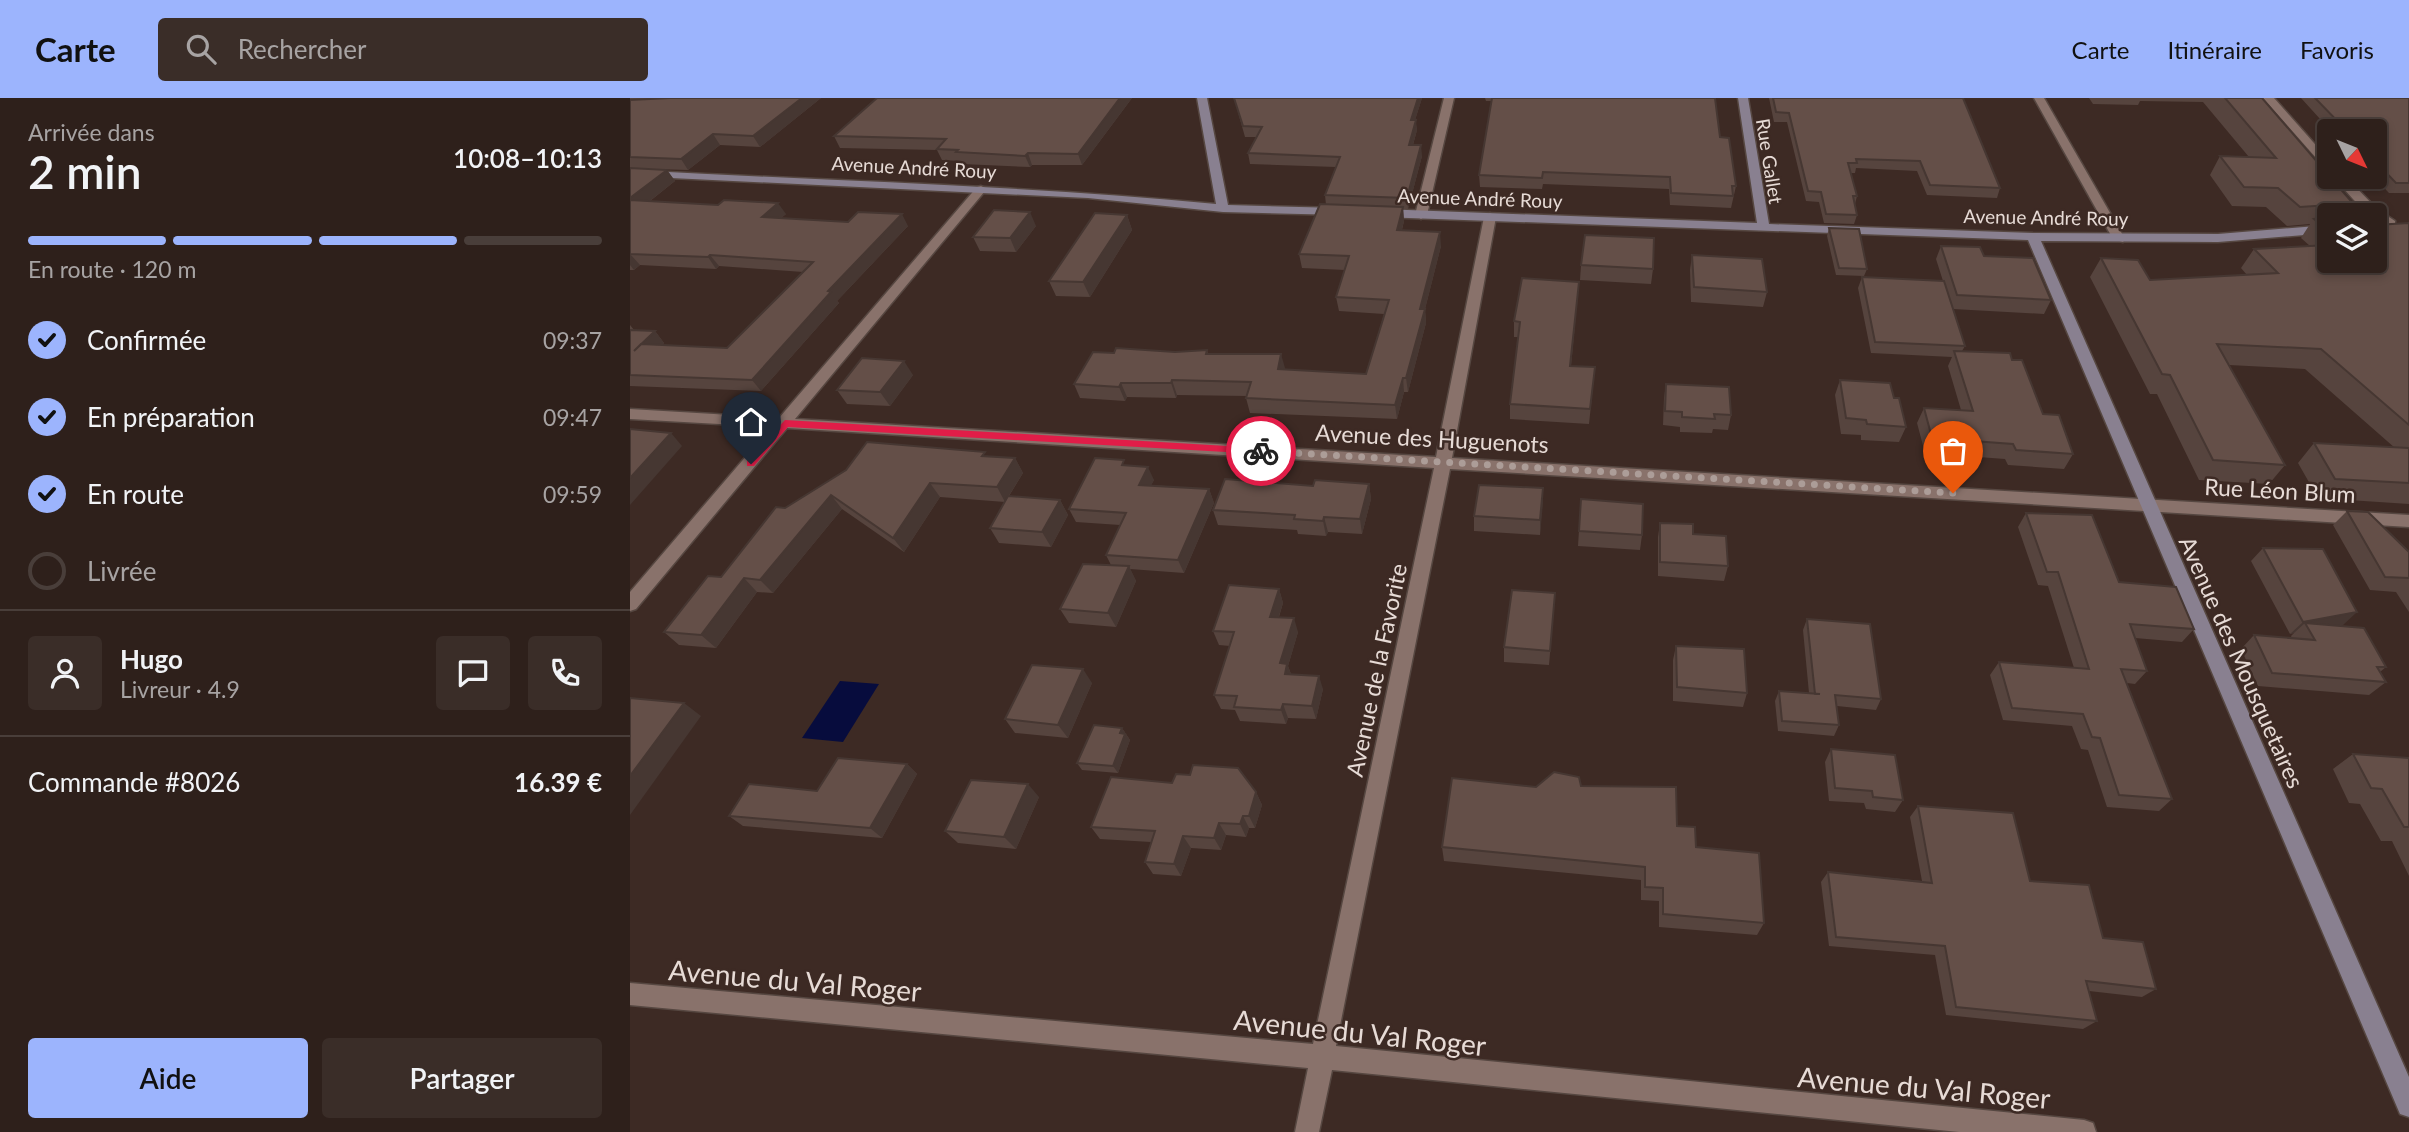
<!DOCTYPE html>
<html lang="fr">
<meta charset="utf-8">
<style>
body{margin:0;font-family:Lato,sans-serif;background:#3a2d28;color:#f1f3f6;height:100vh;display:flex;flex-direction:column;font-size:26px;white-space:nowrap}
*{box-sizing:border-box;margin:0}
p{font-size:23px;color:#a7a3a3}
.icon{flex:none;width:38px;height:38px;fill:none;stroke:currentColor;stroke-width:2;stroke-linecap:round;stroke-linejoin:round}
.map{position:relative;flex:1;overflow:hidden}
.details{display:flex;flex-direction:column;background:#2e201b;width:630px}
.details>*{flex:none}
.needle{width:46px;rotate:133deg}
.tools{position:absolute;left:1687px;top:21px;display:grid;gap:14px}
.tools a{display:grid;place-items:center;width:70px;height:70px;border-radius:7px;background:#2e201b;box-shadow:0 4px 10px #0003,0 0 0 2px #493e3a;font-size:35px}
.pin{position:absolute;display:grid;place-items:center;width:60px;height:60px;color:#fff;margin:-72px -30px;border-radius:50% 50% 50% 0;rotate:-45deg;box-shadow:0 0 7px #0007}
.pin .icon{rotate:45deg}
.courier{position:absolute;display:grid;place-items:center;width:70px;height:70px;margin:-35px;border:5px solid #e11d48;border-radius:50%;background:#fff;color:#222;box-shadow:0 2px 9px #0007}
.overview em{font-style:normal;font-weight:600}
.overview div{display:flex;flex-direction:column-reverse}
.overview{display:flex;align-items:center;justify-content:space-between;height:119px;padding:0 28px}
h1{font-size:46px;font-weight:600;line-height:52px}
.bar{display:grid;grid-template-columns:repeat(4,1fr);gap:10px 7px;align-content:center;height:84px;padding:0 28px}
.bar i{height:9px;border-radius:5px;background:#493e3a}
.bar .active{background:#9cb4fd}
.bar p{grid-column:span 4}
.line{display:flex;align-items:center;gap:18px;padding:0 28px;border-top:2px solid #493e3a}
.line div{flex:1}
.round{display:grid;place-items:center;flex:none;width:74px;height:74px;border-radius:7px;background:#3a2d28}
ol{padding:0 28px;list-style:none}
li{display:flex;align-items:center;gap:21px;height:77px}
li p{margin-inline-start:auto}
li .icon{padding:7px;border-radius:50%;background:#9cb4fd;color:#111;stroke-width:4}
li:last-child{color:#a7a3a3}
li i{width:38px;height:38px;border:4px solid #493e3a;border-radius:50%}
.button{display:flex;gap:14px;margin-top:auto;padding:14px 28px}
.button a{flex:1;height:80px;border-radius:7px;background:#9cb4fd;color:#111;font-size:28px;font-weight:600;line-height:80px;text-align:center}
.button a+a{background:#3a2d28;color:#f1f3f6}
header{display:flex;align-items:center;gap:42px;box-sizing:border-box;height:98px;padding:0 35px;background:#9cb4fd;color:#111}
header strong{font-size:33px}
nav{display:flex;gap:38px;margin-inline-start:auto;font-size:24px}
.search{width:490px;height:63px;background:#3a2d28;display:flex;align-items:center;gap:18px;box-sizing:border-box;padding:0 24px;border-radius:7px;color:#a7a3a3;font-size:26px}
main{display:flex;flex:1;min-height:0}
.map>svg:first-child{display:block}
</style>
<header>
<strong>Carte</strong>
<div class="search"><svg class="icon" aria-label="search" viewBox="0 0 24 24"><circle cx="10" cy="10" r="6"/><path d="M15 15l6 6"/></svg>Rechercher</div>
<nav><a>Carte</a><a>Itinéraire</a><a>Favoris</a></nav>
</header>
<main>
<section class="details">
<div class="overview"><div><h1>2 min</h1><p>Arrivée dans</p></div><em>10:08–10:13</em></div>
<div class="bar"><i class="active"></i><i class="active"></i><i class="active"></i><i></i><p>En route · 120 m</p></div>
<ol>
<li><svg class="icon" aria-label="check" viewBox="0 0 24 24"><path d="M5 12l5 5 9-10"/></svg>Confirmée<p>09:37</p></li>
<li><svg class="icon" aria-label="check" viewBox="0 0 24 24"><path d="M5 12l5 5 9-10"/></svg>En préparation<p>09:47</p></li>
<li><svg class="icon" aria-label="check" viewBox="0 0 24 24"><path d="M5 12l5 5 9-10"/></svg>En route<p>09:59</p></li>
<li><i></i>Livrée</li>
</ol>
<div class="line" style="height:126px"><a class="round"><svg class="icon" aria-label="person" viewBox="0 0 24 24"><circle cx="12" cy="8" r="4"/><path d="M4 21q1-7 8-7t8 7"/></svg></a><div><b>Hugo</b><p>Livreur · 4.9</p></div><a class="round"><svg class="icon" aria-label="chat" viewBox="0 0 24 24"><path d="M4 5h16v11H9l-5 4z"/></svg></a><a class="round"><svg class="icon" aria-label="phone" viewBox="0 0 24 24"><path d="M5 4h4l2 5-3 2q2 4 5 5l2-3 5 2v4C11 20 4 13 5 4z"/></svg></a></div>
<div class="line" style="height:91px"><div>Commande #8026</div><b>16.39 €</b></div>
<div class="button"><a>Aide</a><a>Partager</a></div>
</section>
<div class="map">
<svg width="1779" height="1034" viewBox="0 0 1779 1034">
<rect width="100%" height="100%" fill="#3d2a24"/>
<polygon fill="#070c3d" points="210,583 249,586 213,644 172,640"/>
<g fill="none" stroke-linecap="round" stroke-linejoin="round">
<defs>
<g id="street">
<polygon points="814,0 824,0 797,117 791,121 785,117"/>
<polygon points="1404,0 1414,0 1495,141 1493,144 1483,141"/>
<polygon points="1633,0 1644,0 1699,62 1699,71 1695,70"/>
<path d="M 1705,79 L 1716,79 L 1747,111 L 1765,123 L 1765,129 C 1748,131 1715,94 1705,79 Z"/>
<polygon points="351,88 357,91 355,93 165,321 806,359 854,119 860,115 866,119 822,360 1779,417 1779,429 820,371 706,948 1454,1022 1463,1025 1466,1034 1329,1034 702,972 689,1034 665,1034 678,970 0,907 0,885 683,946 804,370 157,330 6,511 0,513 0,494 141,329 0,321 0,311 149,320 347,89"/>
</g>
<g id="secondary">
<path d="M 567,0 L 577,0 L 598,107 L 709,110 L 715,114 L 713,117 L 593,114 L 458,100 L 0,78 L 0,72 C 196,83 391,87 586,106 Z"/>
<polygon points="1108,0 1118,0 1139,126 1403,135 1588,136 1699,127 1699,135 1588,144 1411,143 1779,979 1779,1019 1770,1016 1398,142 751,119 745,115 751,111 1127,125"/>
</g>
</defs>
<use href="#street" stroke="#564741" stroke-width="3"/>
<use href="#secondary" stroke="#564741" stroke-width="3"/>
<use href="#street" fill="#89726b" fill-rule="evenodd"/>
<use href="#secondary" fill="#898090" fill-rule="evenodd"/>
</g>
<g fill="#56443e">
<polygon points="0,0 191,0 130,49 90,47 58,72 23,71 37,72 45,83 20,103 156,116 151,120 278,128 207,203 209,205 131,293 0,288 0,227 4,232 25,233 34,245 32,247 97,250 173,174 89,168 86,171 10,167 4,172 0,172"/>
<polygon points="502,0 452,67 402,67 400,69 332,66 330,63 312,62 307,52 210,50 204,38"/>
<polygon points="604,0 792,0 785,22 787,32 783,47 792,58 778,111 773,111 774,123 772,132 811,148 795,211 796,225 778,294 774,294 767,321 620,315 616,300 617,298 547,297 546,300 497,299 495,303 450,300 444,286 484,255 545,254 577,252 578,256 655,270 654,271 736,276 754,216 709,213 706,199 715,172 672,170 669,156 696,107 695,97 706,69 620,66 618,55 627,39 615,39"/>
<polygon points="855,0 1085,0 1090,39 1106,88 1101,110 1040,107 1039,91 913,86 912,91 850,89 849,77 862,3 856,3"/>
<polygon points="1139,0 1333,0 1370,90 1367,100 1297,97 1287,73 1226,70 1225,75 1221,75 1227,98 1225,106 1227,117 1224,126 1194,125 1189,104 1176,103 1157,24 1144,24"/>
<polygon points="1459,0 1632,0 1733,117 1699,117 1699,163 1779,125 1779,406 1688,400 1668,365 1684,345 1765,350 1675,271 1599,267 1655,367 1639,386 1569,382 1527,296 1520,296 1460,179 1471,160 1520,182 1617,177 1611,170 1624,151 1680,148 1671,140 1680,126 1657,128 1636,109 1602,108 1580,77 1590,58 1619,59 1573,4 1510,3 1508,7 1463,6"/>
<polygon points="1671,0 1779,0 1779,95 1759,95 1744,79 1745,79 1745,33 1701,33"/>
<polygon points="497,117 502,132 460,199 426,198 419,183"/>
<polygon points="406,128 386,154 350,153 343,139"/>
<polygon points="1199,130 1237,171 1234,178 1206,177 1197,138"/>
<polygon points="1311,148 1354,158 1421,202 1414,216 1323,211 1335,248 1332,253 1382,262 1413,316 1443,356 1434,371 1378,367 1375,361 1295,355 1287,325 1294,310 1331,312 1318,268 1322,259 1241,255 1228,190 1232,179 1313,183 1306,161"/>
<polygon points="1062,157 1137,194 1133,209 1061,204 1060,172"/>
<polygon points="951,167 1023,171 1021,186 950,182"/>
<polygon points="949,184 941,268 965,269 959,326 880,321 880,306 888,239 884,239 884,223"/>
<polygon points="283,277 260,308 217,306 207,292"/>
<polygon points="1210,282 1264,300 1276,329 1269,344 1231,342 1231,337 1211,336 1205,297"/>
<polygon points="1036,286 1101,317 1098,332 1083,331 1082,335 1050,334 1050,329 1033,327 1034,300"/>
<polygon points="358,359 385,360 393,375 379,398 430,402 438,417 421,449 369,445 360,430 375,404 310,399 274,454 212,411 143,495 127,494 86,550 49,547 34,534 91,479 155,410"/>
<polygon points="497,367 524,382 521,387 579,391 584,405 554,475 500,471 506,483 486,529 439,525 430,511 481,467 476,457 490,427 446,424 439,411"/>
<polygon points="739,386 741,401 732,436 698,434 696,438 668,436 667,432 588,427 583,412 683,388"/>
<polygon points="913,390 910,437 844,433 844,418"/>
<polygon points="951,401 1012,437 1010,452 948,448"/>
<polygon points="1717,413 1779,454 1779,514 1766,494 1740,492 1703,427"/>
<polygon points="1396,415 1489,484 1564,531 1552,544 1505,540 1517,573 1505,586 1497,585 1542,701 1529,713 1477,709 1458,652 1451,651 1442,628 1373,622 1360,577 1369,564 1444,570 1418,488 1408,487 1388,429"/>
<polygon points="1030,425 1063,436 1098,468 1094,483 1028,478 1028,439"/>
<polygon points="1633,450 1713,527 1707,528 1756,569 1750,574 1756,584 1739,597 1628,588 1611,551 1624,537 1662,540 1661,538 1664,535 1660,536 1621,463"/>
<polygon points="649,491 653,505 649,519 668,534 658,568 661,576 693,591 686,621 658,620 656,626 610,623 605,612 591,611 584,597 600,548 589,547 583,533"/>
<polygon points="924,509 919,567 874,564 874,549"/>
<polygon points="1177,521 1251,601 1246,612 1207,608 1209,627 1204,638 1148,633 1145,603 1149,593 1179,595 1173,532"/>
<polygon points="1046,548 1117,595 1113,609 1043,603 1043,562"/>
<polygon points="462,585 438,640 385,635 375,621"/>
<polygon points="492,630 500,642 488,675 452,672 447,665"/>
<polygon points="1201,651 1273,702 1265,714 1236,711 1234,705 1199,703 1195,664"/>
<polygon points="1723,656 1779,660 1779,778 1762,743 1751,743 1730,706 1719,705 1703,671"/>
<polygon points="277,666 287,676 252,740 113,728 99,718 187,693"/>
<polygon points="542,685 626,694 632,707 625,730 619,730 616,739 596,737 591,752 561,750 551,778 523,776 515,764 521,744 470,741 461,729"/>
<polygon points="951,688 1047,728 1134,825 1127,837 1029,829 1029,803 1011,802 1011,782 814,763 812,749 906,689"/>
<polygon points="409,699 386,751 328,745 315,733"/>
<polygon points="1288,708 1400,783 1473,840 1526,891 1512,899 1459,893 1467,923 1453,931 1316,917 1305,857 1199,848 1191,784 1198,774 1292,783 1280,719"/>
</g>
<g fill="#463732">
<polygon points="172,0 191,0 130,49 123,38"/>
<polygon points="490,0 502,0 452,67 448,56"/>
<polygon points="788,0 792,0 782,32 781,22"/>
<polygon points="786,22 787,32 780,57 779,47"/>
<polygon points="83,36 90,47 58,72 51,61"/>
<polygon points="791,47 792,58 778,111 777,100"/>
<polygon points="398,55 402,67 400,69 395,58"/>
<polygon points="37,72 45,83 7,113 0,103 0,100"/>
<polygon points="148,105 156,116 139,130 132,119"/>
<polygon points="773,109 774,123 768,146 767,132"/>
<polygon points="400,114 406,128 386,154 380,140"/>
<polygon points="272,116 278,128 207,203 209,205 131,293 122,282 198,193"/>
<polygon points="497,117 502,132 460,199 453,184"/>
<polygon points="810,134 811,148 795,211 796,225 778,294 776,280 790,211"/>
<polygon points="0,156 10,167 4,172 0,167"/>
<polygon points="80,157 89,168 86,171 78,159"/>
<polygon points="25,233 34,245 14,264 4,253"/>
<polygon points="651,256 655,270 651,285 648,271"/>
<polygon points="274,263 283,277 260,308 250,294"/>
<polygon points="773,280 774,294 767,321 765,307"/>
<polygon points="542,282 547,297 546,300 541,285"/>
<polygon points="491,285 497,299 495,303 489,289"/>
<polygon points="41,335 52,348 0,407 0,380"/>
<polygon points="385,360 393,375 375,404 367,389"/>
<polygon points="518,369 524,382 515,400 509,387"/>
<polygon points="300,385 310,399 274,454 263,440"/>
<polygon points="739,386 741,401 732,436 730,421"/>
<polygon points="913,390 913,405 910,437 910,422"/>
<polygon points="579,391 584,405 554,475 548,462"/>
<polygon points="201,397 212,411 143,495 130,482"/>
<polygon points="430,402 438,417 421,449 412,434"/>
<polygon points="694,419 698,434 696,438 693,423"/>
<polygon points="499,468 506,483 486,529 478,515"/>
<polygon points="114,480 127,494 86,550 71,537"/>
<polygon points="649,491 653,505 644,533 640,519"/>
<polygon points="1727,514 1713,527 1680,533 1675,525 1664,535 1660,536 1673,524"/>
<polygon points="664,520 668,534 658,568 662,579 659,589 650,565"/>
<polygon points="453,571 462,585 438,640 428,627"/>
<polygon points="689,578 693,591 686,621 682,608"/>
<polygon points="54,605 71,618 0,717 0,678"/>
<polygon points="653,606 658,620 656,626 651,612"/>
<polygon points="492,630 500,642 488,675 483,668"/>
<polygon points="277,666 287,676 252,740 240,730"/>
<polygon points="398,686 409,699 386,751 374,739"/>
<polygon points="626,694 632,707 625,730 619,718"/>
<polygon points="613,718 619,730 616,739 610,726"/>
<polygon points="589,725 596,737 591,752 584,740"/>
<polygon points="553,738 561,750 551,778 544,766"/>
</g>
<g fill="#644f48" stroke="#463732" stroke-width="2">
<polygon points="40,0 172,0 123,38 83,36 51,61 0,59 0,2"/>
<polygon points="247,0 490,0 448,56 398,55 395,58 326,54 328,52 307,51 316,41 204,38"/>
<polygon points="604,0 788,0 781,22 786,22 779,47 791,47 777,100 695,97 710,59 618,55 632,29 613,28"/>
<polygon points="862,0 1085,0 1090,39 1099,40 1106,88 1102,88 1103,98 1041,95 1040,79 913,74 912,80 849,77"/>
<polygon points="1143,0 1333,0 1370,90 1300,87 1290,63 1226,61 1227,65 1218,65 1227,98 1223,98 1227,117 1196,116 1191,94 1178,93 1159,15 1146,14"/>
<polygon points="1595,0 1632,0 1733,117 1715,117 1714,106 1670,109 1648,90 1614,89 1590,58 1646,60"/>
<polygon points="1685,0 1779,0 1779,85 1766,85 1745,63 1745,33 1717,33"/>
<polygon points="0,70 37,72 0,100"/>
<polygon points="0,102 88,107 94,102 148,105 132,119 218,124 228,114 272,116 198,193 201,194 122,282 0,277 0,232 25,233 4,253 11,246 97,250 183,164 80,157 78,159 0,156"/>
<polygon points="690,106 773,109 767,132 810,134 790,211 795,211 776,280 773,280 765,307 616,300 621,284 542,282 541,285 491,285 489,289 444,286 463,254 484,255 486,250 545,254 577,252 576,256 651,256 648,271 736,276 759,202 706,199 719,158 669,156"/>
<polygon points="364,112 400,114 380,140 343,139"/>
<polygon points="465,115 497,117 453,184 419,183"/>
<polygon points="1699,119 1699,134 1684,121"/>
<polygon points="1779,125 1779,327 1691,251 1587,246 1655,367 1583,362 1540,277 1532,276 1471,160 1508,162 1520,182 1648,175 1624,151 1699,147 1699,163 1745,163 1745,127"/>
<polygon points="1199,130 1229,131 1237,171 1209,170"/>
<polygon points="955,137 1024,140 1023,171 951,167"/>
<polygon points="1311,148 1350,149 1354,158 1403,160 1421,202 1327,197"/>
<polygon points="1062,157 1132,161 1137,194 1064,189"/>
<polygon points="1232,179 1314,183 1335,248 1245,244"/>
<polygon points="892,180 949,184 940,268 965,269 960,311 880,306 890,224 884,223"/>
<polygon points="1324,253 1380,255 1382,262 1392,262 1413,316 1429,317 1443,356 1386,352 1383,346 1302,340 1294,310 1343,313"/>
<polygon points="232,260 274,263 250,294 207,292"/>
<polygon points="1210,282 1260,285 1264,300 1269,300 1276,329 1237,326 1236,322 1216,320"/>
<polygon points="1036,286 1099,289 1101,317 1084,316 1085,321 1052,319 1052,314 1035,313"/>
<polygon points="0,331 41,335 0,380"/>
<polygon points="237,344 355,354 352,358 385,360 367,389 300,385 263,440 201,397 130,482 114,480 71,537 34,534 78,478 91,479 146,409 155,410 216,372"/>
<polygon points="1684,345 1779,350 1779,385 1705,381"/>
<polygon points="465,360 494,362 492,367 518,369 509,387 579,391 548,462 476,457 496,415 439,411"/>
<polygon points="595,381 683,388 685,382 739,386 730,421 694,419 693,423 664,421 665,417 583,412"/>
<polygon points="849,387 913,390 910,422 844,418"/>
<polygon points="378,398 430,402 412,434 360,430"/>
<polygon points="951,401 1013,406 1012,437 949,433"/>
<polygon points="1717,413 1738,414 1779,454 1779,480 1755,479"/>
<polygon points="1396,415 1462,417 1489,484 1546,489 1564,531 1500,526 1517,573 1491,571 1542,701 1489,697 1470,640 1462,639 1453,616 1382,610 1369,564 1459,571 1428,474 1417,474"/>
<polygon points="1030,425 1063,426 1063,436 1096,438 1098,468 1030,464"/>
<polygon points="1633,450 1693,451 1727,514 1673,524"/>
<polygon points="453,466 499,468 478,515 430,511"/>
<polygon points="599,487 649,491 640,519 664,520 650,565 657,566 655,576 689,578 682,608 653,606 651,612 604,609 607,598 584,597 604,534 583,533"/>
<polygon points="882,492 925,495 920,553 874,549"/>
<polygon points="1177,521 1240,526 1251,601 1205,597 1209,627 1152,623 1149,593 1190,596 1185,596"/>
<polygon points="1675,525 1734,530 1756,569 1747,569 1756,584 1642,575 1624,537 1685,542"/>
<polygon points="1046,548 1114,551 1117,595 1047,589"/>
<polygon points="402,567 453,571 428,627 375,621"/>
<polygon points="0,600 54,605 0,678"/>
<polygon points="464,627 492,630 490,635 495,636 483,668 447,665"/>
<polygon points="1201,651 1265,657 1273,702 1243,699 1242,693 1205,690"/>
<polygon points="1723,656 1779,660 1779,729 1774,729 1752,691 1741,690"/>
<polygon points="208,660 277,666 240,730 99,718 119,686 187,693"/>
<polygon points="563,667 608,670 626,694 619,718 613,718 610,726 589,725 584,740 553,738 544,766 515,764 525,733 461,729 481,679 542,685 546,676 560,677"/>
<polygon points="924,674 949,679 951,688 1046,689 1047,728 1065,729 1066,749 1129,755 1134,825 1033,816 1033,790 1015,789 1015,769 812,749 822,680 906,689"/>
<polygon points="341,682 398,686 374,739 315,733"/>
<polygon points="1288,708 1383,715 1400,783 1459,787 1473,840 1513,844 1526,891 1456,883 1467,923 1326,909 1315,848 1206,839 1198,774 1302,785"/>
</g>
<polygon fill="#e11d48" points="155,322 631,350 636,353 631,356 158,329 124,368 117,368 117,363"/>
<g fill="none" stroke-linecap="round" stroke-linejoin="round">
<polyline stroke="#ac9d98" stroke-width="7" stroke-dasharray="0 12.6" points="631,353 1323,395"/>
</g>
<g text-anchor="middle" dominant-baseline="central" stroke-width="5" stroke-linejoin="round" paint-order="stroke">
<g font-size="19" fill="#e7dbd6" stroke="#3d2a24">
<text transform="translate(1140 63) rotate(81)">Rue Gallet</text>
<text transform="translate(284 69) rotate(3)">Avenue André Rouy</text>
<text transform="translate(850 100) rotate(2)">Avenue André Rouy</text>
<text transform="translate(1416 119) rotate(1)">Avenue André Rouy</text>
</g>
<g font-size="23" fill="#e7dbd6" stroke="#3d2a24">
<text transform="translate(802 340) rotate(3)">Avenue des Huguenots</text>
<text transform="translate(1650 392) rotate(3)">Rue Léon Blum</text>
<text transform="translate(1612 564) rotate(66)">Avenue des Mousquetaires</text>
<text transform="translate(746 572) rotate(-78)">Avenue de la Favorite</text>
</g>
<g font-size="28" fill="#e7dbd6" stroke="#3d2a24">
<text transform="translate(165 882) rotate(5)">Avenue du Val Roger</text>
<text transform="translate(730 934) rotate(6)">Avenue du Val Roger</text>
<text transform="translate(1294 989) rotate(5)">Avenue du Val Roger</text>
</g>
</g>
</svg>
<div class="tools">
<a><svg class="needle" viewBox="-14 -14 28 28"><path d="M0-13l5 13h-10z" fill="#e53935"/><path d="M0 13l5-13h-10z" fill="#a7a3a3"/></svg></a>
<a><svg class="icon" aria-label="layers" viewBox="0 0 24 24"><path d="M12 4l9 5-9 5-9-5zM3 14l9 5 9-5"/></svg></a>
</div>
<div class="pin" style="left:1323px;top:395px;background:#ea580c"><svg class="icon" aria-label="bag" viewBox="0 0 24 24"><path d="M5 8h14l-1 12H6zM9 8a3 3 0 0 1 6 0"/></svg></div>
<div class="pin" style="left:121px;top:366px;background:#1f2937"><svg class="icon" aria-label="home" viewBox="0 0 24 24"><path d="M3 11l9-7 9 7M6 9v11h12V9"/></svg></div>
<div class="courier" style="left:631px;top:353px"><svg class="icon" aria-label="bike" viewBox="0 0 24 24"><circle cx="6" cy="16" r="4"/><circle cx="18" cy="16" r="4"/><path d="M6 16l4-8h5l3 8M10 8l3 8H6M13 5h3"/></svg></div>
</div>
</main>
